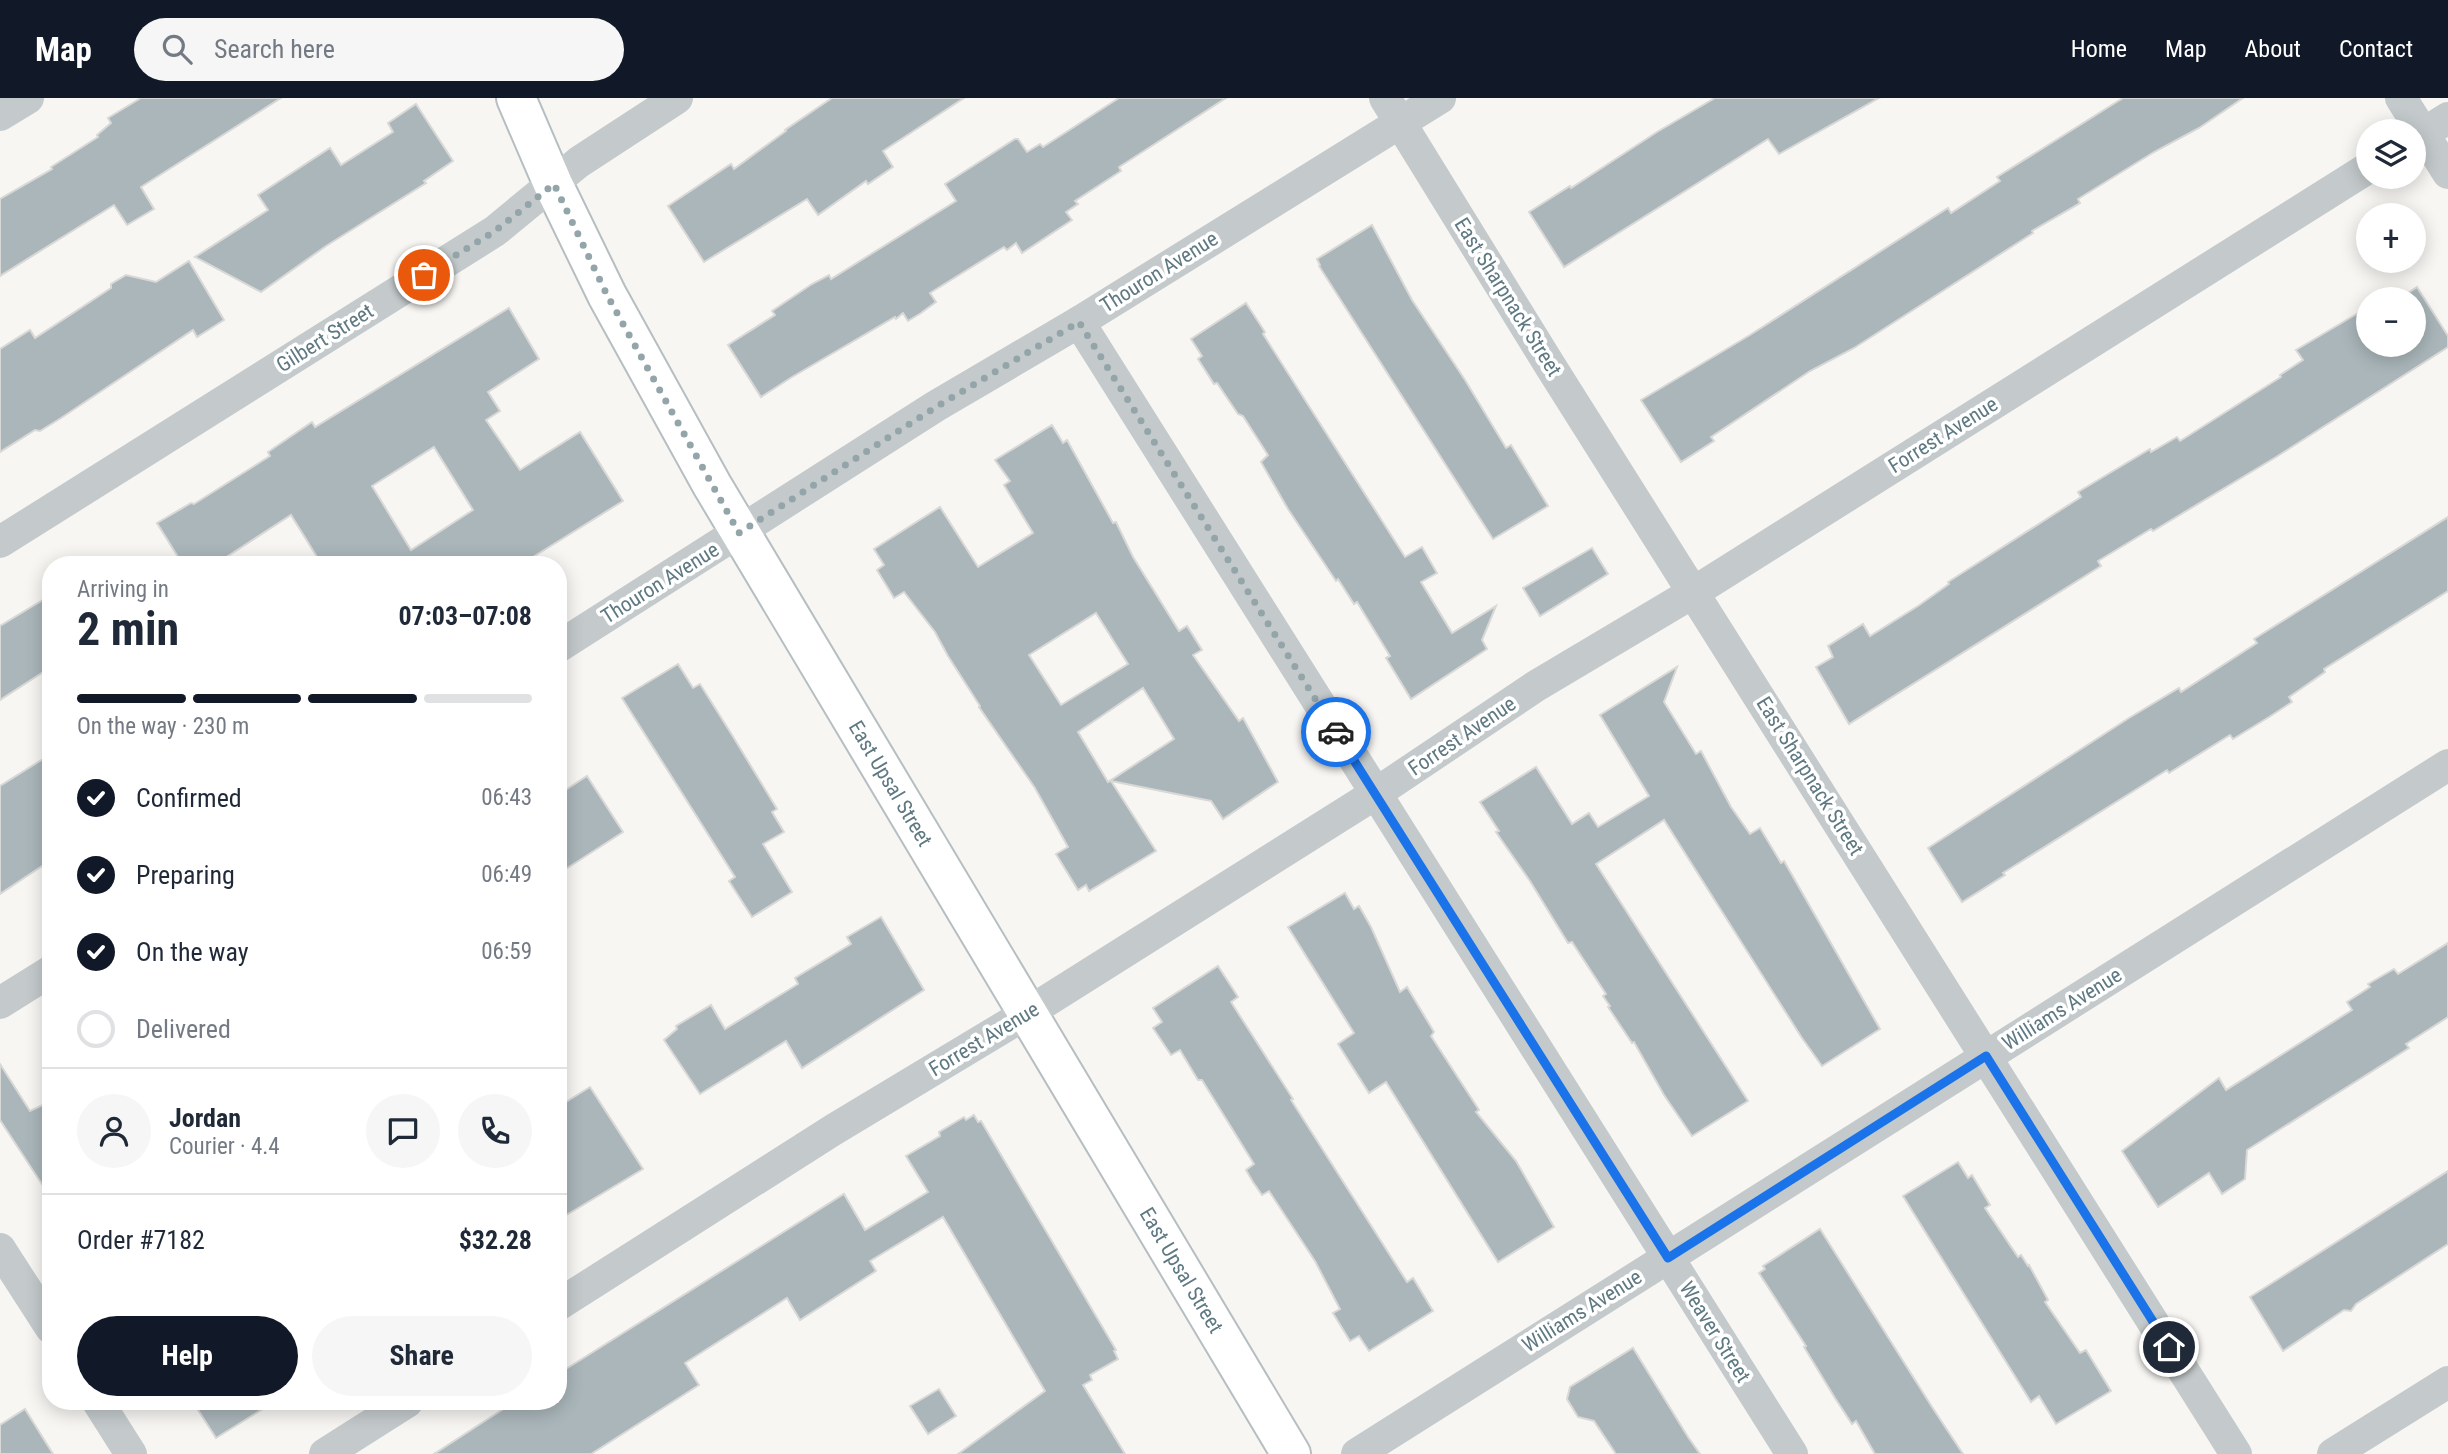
<!DOCTYPE html>
<meta charset="utf-8">
<style>
body{margin:0;font-family:"Roboto Condensed",sans-serif;background:#f6f6f7;color:#1f2937;height:100vh;display:flex;flex-direction:column;font-size:26px;white-space:nowrap}
*{box-sizing:border-box;margin:0}
p{font-size:23px;color:#747a83}
.icon{flex:none;width:38px;height:38px;fill:none;stroke:currentColor;stroke-width:2;stroke-linecap:round;stroke-linejoin:round}
.map{position:relative;flex:1;overflow:hidden}
.panel{position:absolute;left:42px;top:458px;width:525px;height:854px;display:flex;flex-direction:column;background:#fff;border-radius:28px;box-shadow:0 4px 18px #0003}
.panel>*{flex:none}
.buttons{position:absolute;left:2356px;top:21px;display:grid;gap:14px}
.buttons a{display:grid;place-items:center;width:70px;height:70px;border-radius:50%;background:#fff;box-shadow:0 4px 18px #0003;font-size:35px}
.pin{position:absolute;display:grid;place-items:center;width:60px;height:60px;color:#fff;margin:-30px;border:4px solid #fff;border-radius:50%;box-shadow:0 2px 7px #0007}
.courier{position:absolute;display:grid;place-items:center;width:70px;height:70px;margin:-35px;border:5px solid #1a73e8;border-radius:50%;background:#fff;color:#222;box-shadow:0 2px 9px #0007}
.headline em{font-style:normal;font-weight:700}
.headline div{display:flex;flex-direction:column-reverse}
.headline{display:flex;align-items:center;justify-content:space-between;height:119px;padding:0 35px}
h1{font-size:46px;font-weight:700;line-height:52px}
.bar{display:grid;grid-template-columns:repeat(4,1fr);gap:10px 7px;align-content:center;height:84px;padding:0 35px}
.bar i{height:9px;border-radius:5px;background:#e0e1e3}
.bar .on{background:#111827}
.bar p{grid-column:span 4}
.line{display:flex;align-items:center;gap:18px;padding:0 35px;border-top:2px solid #e0e1e3}
.line div{flex:1}
.round{display:grid;place-items:center;flex:none;width:74px;height:74px;border-radius:37px;background:#f6f6f7}
ol{padding:0 35px;list-style:none}
li{display:flex;align-items:center;gap:21px;height:77px}
li p{margin-inline-start:auto}
li .icon{padding:7px;border-radius:50%;background:#111827;color:#fff;stroke-width:4}
li:last-child{color:#747a83}
li i{width:38px;height:38px;border:4px solid #e0e1e3;border-radius:50%}
.primary-button{display:flex;gap:14px;margin-top:auto;padding:14px 35px}
.primary-button a{flex:1;height:80px;border-radius:42px;background:#111827;color:#fff;font-size:28px;font-weight:700;line-height:80px;text-align:center}
.primary-button a+a{background:#f6f6f7;color:#1f2937}
header{display:flex;align-items:center;gap:42px;box-sizing:border-box;height:98px;padding:0 35px;background:#111827;color:#fff}
header strong{font-size:33px}
nav{display:flex;gap:38px;margin-inline-start:auto;font-size:24px}
.search{width:490px;height:63px;background:#f6f6f7;display:flex;align-items:center;gap:18px;box-sizing:border-box;padding:0 24px;border-radius:38px;color:#747a83;font-size:26px}
.map>svg:first-child{display:block}
</style>
<header>
<strong>Map</strong>
<div class="search"><svg class="icon" aria-label="search" viewBox="0 0 24 24"><circle cx="10" cy="10" r="6"/><path d="M15 15l6 6"/></svg>Search here</div>
<nav><a>Home</a><a>Map</a><a>About</a><a>Contact</a></nav>
</header>
<div class="map">
<svg width="2448" height="1356" viewBox="0 0 2448 1356">
<rect width="100%" height="100%" fill="#f7f6f3"/>
<g fill="#aab6ba" stroke="#d8d8d6" stroke-width="2" fill-rule="evenodd">
<polygon points="141,0 281,0 141,89 154,111 127,127 114,107 0,178 0,101 52,71 51,69 98,39 97,37 111,25 108,20"/>
<polygon points="832,0 964,0 883,53 893,69 868,86 866,83 818,117 807,101 704,164 668,108 731,66 734,71 786,33 785,32"/>
<polygon points="1119,0 1226,0 1119,69 1121,73 1075,103 1078,106 1066,114 1072,122 1022,155 1016,145 1007,152 1004,149 930,195 936,204 921,215 908,223 903,215 896,221 895,219 792,279 761,299 728,247 775,217 772,213 812,186 829,177 831,181 956,103 945,86 1015,41 1018,41 1027,54 1040,46 1043,49"/>
<polygon points="1715,0 1879,0 1779,56 1768,41 1564,169 1529,114 1570,88 1571,90 1657,34"/>
<polygon points="2123,0 2243,0 2199,30 2154,54 2078,101 2080,105 2032,133 2033,135 1854,250 1810,273 1711,339 1714,343 1681,364 1641,302 1750,237 1948,110 1951,115 2000,83 1997,79"/>
<polygon points="416,6 453,63 424,83 426,85 326,148 261,194 195,159 268,112 258,97 330,50 341,67 393,34 388,25"/>
<polygon points="1372,127 1412,202 1465,282 1506,350 1511,347 1548,408 1493,441 1319,168 1320,167 1317,161"/>
<polygon points="189,163 224,222 197,239 193,232 61,320 40,333 35,332 0,354 0,251 30,232 35,240 111,190 111,186 126,177 156,184"/>
<polygon points="2417,189 2448,238 2448,249 2276,359 2153,433 2151,431 2098,463 2101,468 1849,626 1816,569 1833,559 1828,548 1863,526 1870,538 1918,508 1949,486 1948,484 2081,399 2078,394 2150,351 2151,354 2177,339 2180,343 2281,279 2280,277 2303,262 2296,252 2360,214 2362,217 2368,214 2368,247 2413,247 2413,201 2388,201 2398,195 2402,199"/>
<polygon points="1246,205 1265,234 1263,236 1405,459 1422,449 1437,475 1421,484 1452,535 1496,508 1482,542 1487,551 1411,601 1386,560 1390,558 1357,504 1354,506 1338,481 1336,483 1288,411 1261,364 1268,357 1243,318 1238,316 1217,285 1214,286 1198,261 1202,258 1191,241"/>
<path d="M 509,210 L 539,261 L 488,294 L 500,313 L 486,322 L 520,372 L 580,334 L 623,403 L 520,467 L 322,467 L 291,417 L 214,467 L 183,467 L 157,425 L 191,405 L 194,406 L 270,358 L 268,354 L 312,324 L 315,329 ZM 434,349 L 473,412 L 411,452 L 372,388 Z"/>
<path d="M 1052,327 L 1063,345 L 1067,342 L 1113,425 L 1116,424 L 1133,459 L 1179,533 L 1187,528 L 1202,552 L 1193,557 L 1239,623 L 1243,620 L 1278,684 L 1223,721 L 1211,703 L 1111,683 L 1156,753 L 1089,793 L 1086,787 L 1078,792 L 1056,756 L 1068,749 L 1035,690 L 979,609 L 980,608 L 948,558 L 935,534 L 904,494 L 894,500 L 877,472 L 884,467 L 874,451 L 940,409 L 978,469 L 1033,435 L 1004,387 L 1010,383 L 995,362 ZM 1096,515 L 1128,566 L 1061,607 L 1029,557 ZM 1143,590 L 1174,641 L 1108,684 L 1078,634 Z"/>
<polygon points="2448,419 2448,493 2324,571 2325,574 2289,599 2292,604 2269,619 2233,641 2230,637 2169,675 2167,672 2014,768 2003,775 2005,777 1962,804 1928,750 2129,620 2179,590 2181,594 2257,545 2254,541"/>
<polygon points="1592,450 1608,476 1540,518 1523,490"/>
<polygon points="51,497 51,569 0,602 0,528"/>
<polygon points="678,566 693,590 700,586 732,637 777,711 772,714 784,734 763,746 792,794 752,819 729,783 735,779 622,600"/>
<polygon points="1677,569 1664,604 1696,656 1701,653 1731,709 1750,736 1760,730 1781,765 1784,763 1880,931 1822,968 1802,940 1664,722 1596,766 1748,1003 1692,1038 1664,997 1634,944 1632,945 1608,909 1610,908 1603,898 1606,896 1572,844 1568,845 1530,783 1496,734 1499,733 1480,704 1536,669 1572,726 1589,715 1598,729 1649,698 1600,617"/>
<polygon points="51,656 51,762 0,796 0,688"/>
<polygon points="587,678 623,734 558,776 558,697"/>
<polygon points="1345,795 1354,811 1359,808 1371,829 1400,894 1407,889 1434,934 1431,938 1479,1012 1476,1014 1516,1063 1554,1129 1498,1164 1386,984 1369,995 1338,946 1354,935 1288,829"/>
<polygon points="881,819 924,892 802,970 786,943 700,996 664,942 677,931 676,928 711,907 725,931 798,886 795,880 851,846 847,839"/>
<polygon points="2448,845 2448,919 2406,946 2409,950 2247,1052 2245,1081 2222,1096 2209,1075 2158,1109 2122,1053 2219,980 2226,992 2352,912 2347,904 2370,889 2368,886 2394,871 2398,876"/>
<polygon points="1218,868 1238,899 1231,904 1293,1001 1291,1002 1407,1184 1413,1180 1433,1213 1369,1253 1359,1238 1350,1243 1333,1215 1340,1211 1315,1163 1269,1093 1262,1097 1253,1084 1246,1072 1254,1066 1202,982 1198,982 1180,952 1171,957 1153,930 1162,924 1153,910"/>
<polygon points="0,966 30,1013 51,1003 51,1100 0,1022"/>
<polygon points="590,989 643,1071 558,1122 558,1009"/>
<polygon points="974,1017 978,1024 981,1023 1116,1252 1114,1253 1118,1261 1090,1277 1092,1282 1083,1287 1125,1356 958,1356 1045,1293 943,1119 870,1163 876,1173 800,1222 787,1200 685,1265 699,1287 591,1356 434,1356 514,1304 558,1304 558,1276 844,1096 865,1132 928,1094 906,1058 940,1038 939,1034 964,1019 966,1022"/>
<polygon points="1958,1064 1968,1080 1972,1077 1990,1107 1985,1110 2018,1159 2021,1157 2028,1168 2029,1167 2048,1202 2045,1204 2080,1255 2086,1252 2111,1293 2056,1326 2039,1298 2031,1304 1903,1098"/>
<polygon points="2448,1073 2448,1146 2356,1206 2351,1213 2344,1212 2283,1253 2250,1199"/>
<polygon points="1820,1131 1932,1309 1963,1356 1875,1356 1856,1323 1852,1326 1835,1300 1804,1249 1806,1248 1759,1175 1765,1171 1763,1168"/>
<polygon points="1633,1250 1688,1339 1700,1356 1616,1356 1594,1323 1578,1319 1567,1301 1570,1289"/>
<polygon points="939,1291 956,1318 928,1336 910,1308"/>
<polygon points="193,1304 274,1304 216,1340"/>
<polygon points="25,1311 53,1356 0,1356 0,1327"/>
</g>
<g fill="none" stroke-linecap="round" stroke-linejoin="round">
<defs>
<g id="secondary">
<path id="s1" d="M 516,0 L 553,86 L 607,197 L 712,387 L 1291,1356"/>
</g>
</defs>
<use href="#secondary" stroke="#b6bec1" stroke-width="42"/>
<g stroke="#c4cacc" stroke-width="32">
<polyline points="1385,0 1549,266 2236,1356"/>
<polyline points="2401,0 2448,75"/>
<polyline points="0,17 28,0"/>
<polyline points="2413,42 2448,20"/>
<polyline points="1079,224 1792,1356"/>
<polyline points="0,444 495,133 579,64 677,0"/>
<polyline points="558,549 936,308 1079,224 1440,0"/>
<polyline points="0,905 51,873"/>
<polyline points="0,1151 51,1230"/>
<polyline points="558,1207 833,1032 1029,914 1375,696 1536,588 1694,494 2368,70"/>
<polyline points="98,1304 131,1356"/>
<polyline points="325,1356 407,1304"/>
<polyline points="1357,1356 2448,667"/>
<polyline points="2333,1356 2448,1284"/>
</g>
<use href="#secondary" stroke="#fff" stroke-width="38"/>
</g>
<g fill="none" stroke-linecap="round" stroke-linejoin="round">
<polyline stroke="#94a5aa" stroke-width="7" stroke-dasharray="0 12.6" points="424,177 495,133 554,86 607,197 739,435 936,309 1079,224 1336,634"/>
<polyline stroke="#1a73e8" stroke-width="9" points="1336,634 1668,1160 1986,958 2169,1249"/>
</g>
<g text-anchor="middle" dominant-baseline="central" stroke-width="7" stroke-linejoin="round" paint-order="stroke">
<g font-size="21" fill="#5f7982" stroke="#fff">
<text transform="translate(1159 174) rotate(-32)">Thouron Avenue</text>
<text transform="translate(1508 199) rotate(58)">East Sharpnack Street</text>
<text transform="translate(325 240) rotate(-32)">Gilbert Street</text>
<text transform="translate(1943 337) rotate(-32)">Forrest Avenue</text>
<text transform="translate(660 485) rotate(-32)">Thouron Avenue</text>
<text transform="translate(1462 638) rotate(-34)">Forrest Avenue</text>
<text transform="translate(1810 678) rotate(58)">East Sharpnack Street</text>
<text stroke="none"><textPath href="#s1" startOffset="782">East Upsal Street</textPath></text>
<text transform="translate(2062 911) rotate(-32)">Williams Avenue</text>
<text transform="translate(984 941) rotate(-31)">Forrest Avenue</text>
<text stroke="none"><textPath href="#s1" startOffset="1349">East Upsal Street</textPath></text>
<text transform="translate(1582 1213) rotate(-32)">Williams Avenue</text>
<text transform="translate(1715 1234) rotate(58)">Weaver Street</text>
</g>
</g>
</svg>
<div class="buttons">
<a><svg class="icon" aria-label="layers" viewBox="0 0 24 24"><path d="M12 4l9 5-9 5-9-5zM3 14l9 5 9-5"/></svg></a>
<a>+</a>
<a>−</a>
</div>
<div class="pin" style="left:424px;top:177px;background:#ea580c"><svg class="icon" aria-label="bag" viewBox="0 0 24 24"><path d="M5 8h14l-1 12H6zM9 8a3 3 0 0 1 6 0"/></svg></div>
<div class="pin" style="left:2169px;top:1249px;background:#1f2937"><svg class="icon" aria-label="home" viewBox="0 0 24 24"><path d="M3 11l9-7 9 7M6 9v11h12V9"/></svg></div>
<div class="courier" style="left:1336px;top:634px"><svg class="icon" aria-label="car" viewBox="0 0 24 24"><path d="M5 17H2v-5l4-1 3-4h7l3 4 3 1v5h-3M9 17h6M6 11h13"/><circle cx="7" cy="17" r="2"/><circle cx="17" cy="17" r="2"/></svg></div>
<section class="panel">
<div class="headline"><div><h1>2 min</h1><p>Arriving in</p></div><em>07:03–07:08</em></div>
<div class="bar"><i class="on"></i><i class="on"></i><i class="on"></i><i></i><p>On the way · 230 m</p></div>
<ol>
<li><svg class="icon" aria-label="check" viewBox="0 0 24 24"><path d="M5 12l5 5 9-10"/></svg>Confirmed<p>06:43</p></li>
<li><svg class="icon" aria-label="check" viewBox="0 0 24 24"><path d="M5 12l5 5 9-10"/></svg>Preparing<p>06:49</p></li>
<li><svg class="icon" aria-label="check" viewBox="0 0 24 24"><path d="M5 12l5 5 9-10"/></svg>On the way<p>06:59</p></li>
<li><i></i>Delivered</li>
</ol>
<div class="line" style="height:126px"><a class="round"><svg class="icon" aria-label="person" viewBox="0 0 24 24"><circle cx="12" cy="8" r="4"/><path d="M4 21q1-7 8-7t8 7"/></svg></a><div><b>Jordan</b><p>Courier · 4.4</p></div><a class="round"><svg class="icon" aria-label="chat" viewBox="0 0 24 24"><path d="M4 5h16v11H9l-5 4z"/></svg></a><a class="round"><svg class="icon" aria-label="phone" viewBox="0 0 24 24"><path d="M5 4h4l2 5-3 2q2 4 5 5l2-3 5 2v4C11 20 4 13 5 4z"/></svg></a></div>
<div class="line" style="height:91px"><div>Order #7182</div><b>$32.28</b></div>
<div class="primary-button"><a>Help</a><a>Share</a></div>
</section>
</div>
